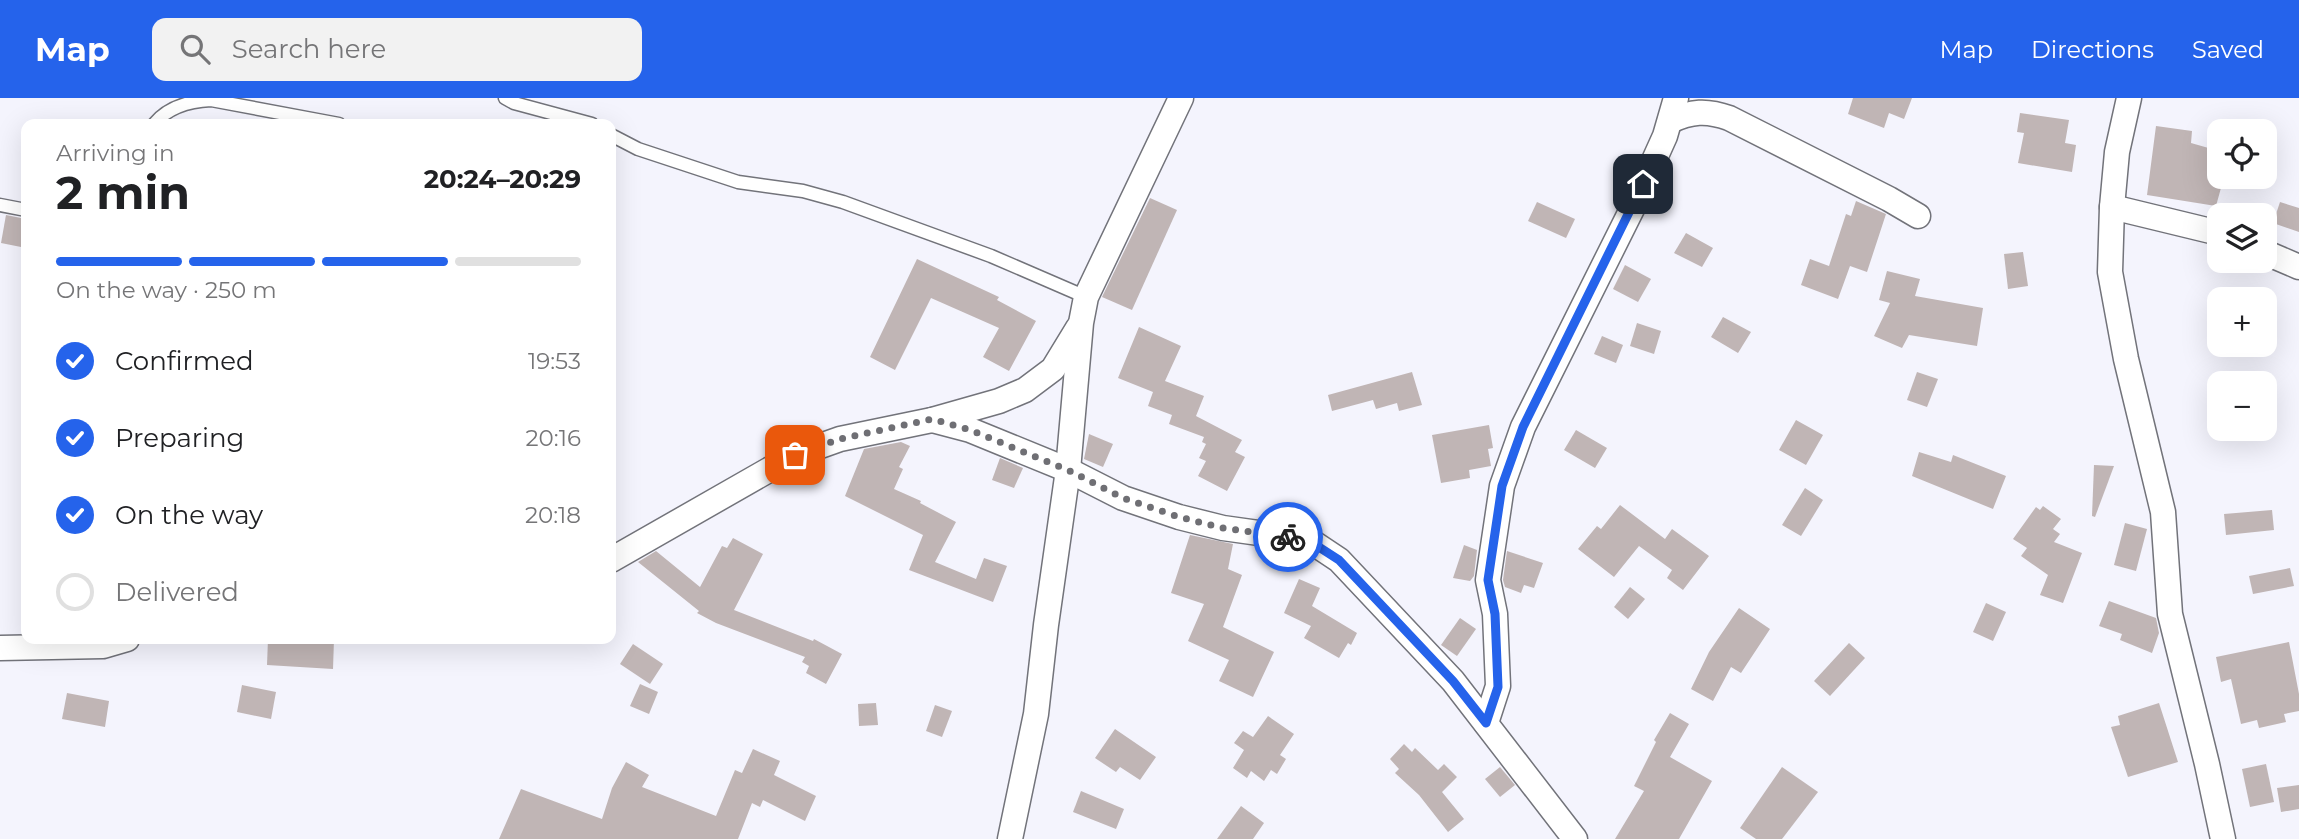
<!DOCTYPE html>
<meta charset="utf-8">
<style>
body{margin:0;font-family:Montserrat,sans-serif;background:#f2f2f2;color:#202124;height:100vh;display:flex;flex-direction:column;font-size:26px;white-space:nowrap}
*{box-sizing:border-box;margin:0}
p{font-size:23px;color:#757577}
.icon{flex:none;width:38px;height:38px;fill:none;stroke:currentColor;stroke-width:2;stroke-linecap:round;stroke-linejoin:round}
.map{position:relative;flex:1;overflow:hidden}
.sheet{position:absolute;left:21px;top:21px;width:595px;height:525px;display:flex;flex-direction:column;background:#fff;border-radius:14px;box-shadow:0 7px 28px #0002}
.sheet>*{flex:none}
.buttons{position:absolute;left:2207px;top:21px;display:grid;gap:14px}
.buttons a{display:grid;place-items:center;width:70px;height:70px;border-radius:14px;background:#fff;box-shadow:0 7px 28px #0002;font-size:35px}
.pin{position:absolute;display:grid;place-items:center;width:60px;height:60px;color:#fff;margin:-30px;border-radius:14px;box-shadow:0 4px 10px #0006}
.courier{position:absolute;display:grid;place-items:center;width:70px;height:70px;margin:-35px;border:5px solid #2563eb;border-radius:50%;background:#fff;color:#222;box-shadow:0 2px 9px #0007}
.head em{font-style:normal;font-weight:700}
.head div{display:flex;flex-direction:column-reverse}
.head{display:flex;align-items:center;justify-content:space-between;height:119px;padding:0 35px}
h1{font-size:46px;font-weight:700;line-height:52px}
.bar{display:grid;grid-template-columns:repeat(4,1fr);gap:10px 7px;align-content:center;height:84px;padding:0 35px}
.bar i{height:9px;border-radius:5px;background:#e0e0e0}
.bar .current{background:#2563eb}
.bar p{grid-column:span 4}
ol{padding:0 35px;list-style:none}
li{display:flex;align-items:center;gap:21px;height:77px}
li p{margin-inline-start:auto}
li .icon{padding:7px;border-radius:50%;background:#2563eb;color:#fff;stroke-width:4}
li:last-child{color:#757577}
li i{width:38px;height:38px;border:4px solid #e0e0e0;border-radius:50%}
header{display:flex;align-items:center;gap:42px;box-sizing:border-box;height:98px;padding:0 35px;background:#2563eb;color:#fff}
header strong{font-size:33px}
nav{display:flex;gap:38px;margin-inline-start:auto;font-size:24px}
.search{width:490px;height:63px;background:#f2f2f2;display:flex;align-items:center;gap:18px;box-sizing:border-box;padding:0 24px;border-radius:14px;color:#757577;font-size:26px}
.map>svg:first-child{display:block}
</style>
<header>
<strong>Map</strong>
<div class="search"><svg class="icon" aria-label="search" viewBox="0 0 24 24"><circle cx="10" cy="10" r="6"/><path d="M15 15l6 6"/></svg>Search here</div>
<nav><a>Map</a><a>Directions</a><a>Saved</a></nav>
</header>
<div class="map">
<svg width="2299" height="741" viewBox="0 0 2299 741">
<rect width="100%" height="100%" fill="#f4f4fd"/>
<g fill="#c0b5b5">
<polygon points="1853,0 1912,0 1904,21 1889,15 1884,30 1848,16"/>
<polygon points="2020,15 2069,22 2065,45 2076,47 2072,74 2018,65 2024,35 2017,34"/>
<polygon points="2156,28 2192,33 2191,45 2219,53 2219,79 2224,79 2216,108 2147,97"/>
<polygon points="1150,100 1177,112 1132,212 1102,199"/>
<polygon points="1856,103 1886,116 1867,174 1850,168 1838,201 1801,187 1810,161 1829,168 1846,116 1851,118"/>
<polygon points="1537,104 1575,121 1566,140 1528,123"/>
<polygon points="2280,104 2299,110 2299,134 2273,125"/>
<polygon points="6,117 26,121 26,150 1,145"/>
<polygon points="1686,135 1713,150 1702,169 1674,155"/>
<polygon points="2023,154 2028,188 2008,191 2004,156"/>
<polygon points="917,161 999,199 997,202 1036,223 1009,273 983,259 999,230 931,200 895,272 870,259"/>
<polygon points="1625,167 1651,181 1638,204 1613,191"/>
<polygon points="1887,173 1920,181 1915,198 1983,210 1977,248 1909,237 1902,250 1874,238 1890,205 1879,202"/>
<polygon points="1723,219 1751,234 1738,255 1711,239"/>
<polygon points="1637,225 1661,233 1654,256 1630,248"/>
<polygon points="1139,229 1181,248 1165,283 1204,298 1196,318 1242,342 1235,354 1245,359 1227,393 1198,378 1206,363 1199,360 1206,346 1202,344 1204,339 1169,326 1172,317 1148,308 1153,294 1118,280"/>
<polygon points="1602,238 1623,247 1616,265 1594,256"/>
<polygon points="1412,274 1422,307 1399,313 1397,305 1376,311 1373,302 1332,313 1328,297"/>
<polygon points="1917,274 1938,281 1927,309 1907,302"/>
<polygon points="1796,322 1823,337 1806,367 1779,352"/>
<polygon points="1489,327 1493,350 1488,351 1491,368 1469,372 1470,380 1441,385 1432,337"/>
<polygon points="1576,332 1607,350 1595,370 1564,352"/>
<polygon points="1089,336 1113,346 1103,369 1084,361"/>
<polygon points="901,344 910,348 899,369 903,371 894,391 921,403 920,405 956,424 935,464 976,481 984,460 1007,468 993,504 909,472 923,437 845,398 864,351"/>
<polygon points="1919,354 1951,364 1953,357 2006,378 1993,411 1912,378"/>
<polygon points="1000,360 1023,370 1014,390 992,382"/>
<polygon points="2094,367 2114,368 2095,419 2092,418"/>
<polygon points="1805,390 1823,402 1801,438 1782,427"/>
<polygon points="1620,407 1665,441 1672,431 1709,458 1683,492 1667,480 1672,472 1639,448 1614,479 1578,451 1597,428 1601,431"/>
<polygon points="2043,408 2061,421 2053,431 2060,436 2054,444 2082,455 2063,505 2040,497 2048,477 2021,458 2027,450 2013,441 2036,409 2040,412"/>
<polygon points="2272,412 2274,432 2226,437 2224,416"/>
<polygon points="2125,425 2147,431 2136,473 2114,467"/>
<polygon points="1190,437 1233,446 1228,471 1242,477 1223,529 1274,554 1253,599 1219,583 1229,562 1188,543 1204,506 1171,495"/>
<polygon points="733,440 763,456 734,512 813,543 814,541 842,556 826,586 806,575 809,568 802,564 805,559 716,525 697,515 699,513 638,464 656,453 700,489 722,448 727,450"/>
<polygon points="1464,447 1477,452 1474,478 1470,483 1453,480"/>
<polygon points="1507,453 1543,465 1534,490 1524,487 1521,495 1505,489 1503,482"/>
<polygon points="2290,470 2294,488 2253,496 2249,478"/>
<polygon points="1299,481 1320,490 1312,508 1357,535 1351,547 1348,545 1339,560 1304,540 1311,528 1284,515"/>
<polygon points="1630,489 1645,501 1628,521 1614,509"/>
<polygon points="2109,503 2156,520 2159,535 2152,555 2120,542 2122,536 2099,528"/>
<polygon points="1986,505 2006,514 1993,543 1973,534"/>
<polygon points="1739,510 1770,531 1741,575 1731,569 1713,603 1691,591 1709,554"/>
<polygon points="1460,520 1476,531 1457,558 1441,547"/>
<polygon points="268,541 334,541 333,571 267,567"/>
<polygon points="2289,544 2299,596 2299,613 2284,616 2286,624 2259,630 2257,622 2241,626 2231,581 2221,584 2216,559"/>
<polygon points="1849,545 1865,560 1830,598 1814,583"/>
<polygon points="633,546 663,566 650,586 620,566"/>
<polygon points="640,586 658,594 649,616 630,608"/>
<polygon points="242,587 276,594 271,621 237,614"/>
<polygon points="67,595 109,603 105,629 62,621"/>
<polygon points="876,605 878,627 859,628 858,606"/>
<polygon points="2159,605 2178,664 2128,679 2111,629 2120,627 2118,618"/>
<polygon points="935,607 952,613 942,639 926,633"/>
<polygon points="1670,615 1689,626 1670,659 1712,683 1679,741 1615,741 1644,693 1634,688 1656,644 1654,642"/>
<polygon points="1268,618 1294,636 1280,657 1286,661 1277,676 1271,672 1264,683 1251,673 1247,680 1233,670 1244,652 1234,645 1243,633 1253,639"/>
<polygon points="1115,631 1156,659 1140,682 1120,669 1116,674 1095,660"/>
<polygon points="1404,646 1412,654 1415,650 1438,672 1444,666 1457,679 1442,694 1464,721 1448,734 1419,697 1395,675 1399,671 1390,661"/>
<polygon points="753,651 780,663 774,677 816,698 805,723 763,702 760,709 752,705 738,741 499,741 521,691 602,721 612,690 626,664 649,677 642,689 716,718 735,672 742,675"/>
<polygon points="2266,666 2274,704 2250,709 2242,671"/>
<polygon points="1500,669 1515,687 1500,699 1485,681"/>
<polygon points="1782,669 1818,694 1782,741 1756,741 1740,730"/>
<polygon points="2299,687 2299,711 2281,714 2277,690"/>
<polygon points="1081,693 1124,711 1116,731 1073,714"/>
<polygon points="1241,708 1264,725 1253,741 1217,741"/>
</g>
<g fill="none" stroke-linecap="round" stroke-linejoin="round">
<defs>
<g id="service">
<polyline points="505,0 514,5 592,26"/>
<path d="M 154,26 C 168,9 190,3 211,2 L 339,26"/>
<polyline points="611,37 638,51 738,84 803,93 843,104 991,158 1086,199"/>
<polyline points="0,107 26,112"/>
</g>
<g id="minor">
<polyline points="2129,0 2117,54 2112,109 2110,174 2126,261 2163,414 2170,516 2207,666 2223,741"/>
<path d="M 1670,23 C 1691,13 1707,12 1729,20 L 1889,101 L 1918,118"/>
<polyline points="2112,109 2219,135"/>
<polyline points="2264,154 2299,169"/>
<polyline points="932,322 970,332 1068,372 1123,400 1179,419 1223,430 1309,442 1339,462 1453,583 1575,741"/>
<polyline points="611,462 795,357 840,341 932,322 999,303 1025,292 1053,271 1078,230"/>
<polyline points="0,550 103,548 127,541"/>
<polyline points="1486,625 1498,588 1495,516 1488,482 1502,388 1523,329 1633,109 1665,38 1676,0"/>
<polyline points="1010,741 1036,616 1046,527 1068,372 1081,225 1086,199 1181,0"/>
</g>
</defs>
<use href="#service" stroke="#72737a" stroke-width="15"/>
<use href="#minor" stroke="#72737a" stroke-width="27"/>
<use href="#service" stroke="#fff" stroke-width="12"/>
<use href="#minor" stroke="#fff" stroke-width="24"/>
</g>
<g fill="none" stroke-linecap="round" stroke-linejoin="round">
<polyline stroke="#6f6f74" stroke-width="7" stroke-dasharray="0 12.6" points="795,357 840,341 932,321 970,332 1068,372 1123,400 1179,419 1223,430 1288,439"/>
<polyline stroke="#2563eb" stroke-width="9" points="1288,439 1308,442 1339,462 1453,583 1486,625 1498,589 1495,516 1488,482 1502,388 1523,329 1643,86"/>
</g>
</svg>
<div class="buttons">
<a><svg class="icon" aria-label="locate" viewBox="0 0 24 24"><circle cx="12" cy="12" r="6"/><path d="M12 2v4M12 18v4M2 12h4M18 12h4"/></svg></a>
<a><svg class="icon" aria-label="layers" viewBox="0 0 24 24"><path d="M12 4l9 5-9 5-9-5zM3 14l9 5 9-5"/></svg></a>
<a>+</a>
<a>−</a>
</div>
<div class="pin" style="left:795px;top:357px;background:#ea580c"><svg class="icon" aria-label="bag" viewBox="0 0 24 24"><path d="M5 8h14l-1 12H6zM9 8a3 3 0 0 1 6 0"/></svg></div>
<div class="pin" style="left:1643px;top:86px;background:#1f2937"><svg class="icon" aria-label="home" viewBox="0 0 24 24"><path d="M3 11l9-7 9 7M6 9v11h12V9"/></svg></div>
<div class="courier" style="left:1288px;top:439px"><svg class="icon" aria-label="bike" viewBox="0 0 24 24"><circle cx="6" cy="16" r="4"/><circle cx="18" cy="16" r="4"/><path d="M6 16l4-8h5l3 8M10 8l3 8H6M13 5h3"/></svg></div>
<section class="sheet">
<div class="head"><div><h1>2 min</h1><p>Arriving in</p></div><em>20:24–20:29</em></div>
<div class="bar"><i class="current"></i><i class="current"></i><i class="current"></i><i></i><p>On the way · 250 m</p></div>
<ol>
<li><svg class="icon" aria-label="check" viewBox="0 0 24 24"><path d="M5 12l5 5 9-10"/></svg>Confirmed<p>19:53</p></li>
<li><svg class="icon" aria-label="check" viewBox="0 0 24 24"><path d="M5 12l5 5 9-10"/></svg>Preparing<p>20:16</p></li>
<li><svg class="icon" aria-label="check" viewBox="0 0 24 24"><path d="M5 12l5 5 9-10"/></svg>On the way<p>20:18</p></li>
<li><i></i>Delivered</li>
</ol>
</section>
</div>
